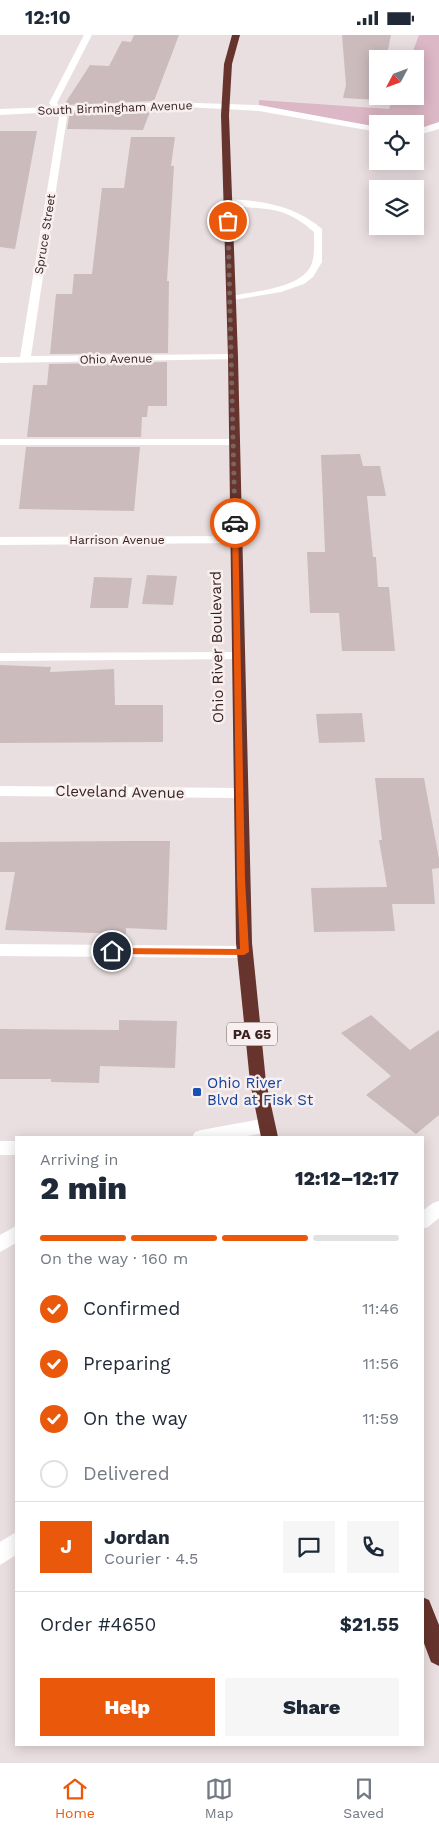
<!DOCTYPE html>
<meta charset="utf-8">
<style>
body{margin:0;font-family:"Work Sans",sans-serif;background:#f6f6f7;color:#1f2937;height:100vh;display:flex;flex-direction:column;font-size:19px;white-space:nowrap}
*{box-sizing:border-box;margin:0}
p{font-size:16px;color:#747a83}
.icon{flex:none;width:28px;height:28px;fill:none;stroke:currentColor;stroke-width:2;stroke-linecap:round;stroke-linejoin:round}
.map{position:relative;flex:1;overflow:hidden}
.drawer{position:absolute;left:15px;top:1101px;width:409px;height:610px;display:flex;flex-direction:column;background:#fff;border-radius:0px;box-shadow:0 2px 12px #0003}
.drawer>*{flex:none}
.needle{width:32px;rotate:229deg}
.fabs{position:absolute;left:369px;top:15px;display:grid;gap:10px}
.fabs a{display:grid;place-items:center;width:55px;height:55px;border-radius:0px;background:#fff;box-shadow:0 2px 12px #0003;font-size:25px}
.pin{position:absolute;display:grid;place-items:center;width:42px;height:42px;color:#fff;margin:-21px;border:2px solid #fff;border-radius:50%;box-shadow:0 1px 5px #0007}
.courier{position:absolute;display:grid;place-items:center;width:50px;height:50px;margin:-25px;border:4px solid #ea580c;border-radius:50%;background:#fff;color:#222;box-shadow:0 1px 6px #0007}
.headline em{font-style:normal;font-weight:800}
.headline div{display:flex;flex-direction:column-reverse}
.headline{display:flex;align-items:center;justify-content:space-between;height:85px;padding:0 25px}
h1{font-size:32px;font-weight:800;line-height:38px}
.bar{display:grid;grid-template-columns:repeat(4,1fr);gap:8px 5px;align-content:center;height:60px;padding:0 25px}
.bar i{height:6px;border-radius:4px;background:#e0e1e3}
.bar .active{background:#ea580c}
.bar p{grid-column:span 4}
.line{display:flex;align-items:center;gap:12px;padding:0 25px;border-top:1px solid #e0e1e3}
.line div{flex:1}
.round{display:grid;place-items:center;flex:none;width:52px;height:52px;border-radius:0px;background:#f6f6f7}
ol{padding:0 25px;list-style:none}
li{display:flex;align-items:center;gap:15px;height:55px}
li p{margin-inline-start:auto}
li .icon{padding:5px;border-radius:50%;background:#ea580c;color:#fff;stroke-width:4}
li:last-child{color:#747a83}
li i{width:28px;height:28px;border:2px solid #e0e1e3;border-radius:50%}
.cta{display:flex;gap:10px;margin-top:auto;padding:10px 25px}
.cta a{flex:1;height:58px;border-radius:0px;background:#ea580c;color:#fff;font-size:20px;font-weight:800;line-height:58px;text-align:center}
.cta a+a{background:#f6f6f7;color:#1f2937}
.status{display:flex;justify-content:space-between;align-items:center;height:35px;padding:0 25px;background:#fff;direction:ltr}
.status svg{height:14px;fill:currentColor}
.dock{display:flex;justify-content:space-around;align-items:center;height:70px;border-top:1px solid #e0e1e3;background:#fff;font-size:14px;color:#747a83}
.dock a{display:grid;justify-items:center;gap:2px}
.dock .active{color:#ea580c}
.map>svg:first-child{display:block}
</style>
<div class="status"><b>12:10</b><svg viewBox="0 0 49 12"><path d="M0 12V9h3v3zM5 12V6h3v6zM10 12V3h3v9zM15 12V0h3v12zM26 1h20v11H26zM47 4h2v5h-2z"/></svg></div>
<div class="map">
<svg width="439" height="1727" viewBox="0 0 439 1727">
<rect width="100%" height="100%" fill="#eadfe0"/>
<polygon fill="#dcb7c5" points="419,0 439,0 439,90 415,98 415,89 378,89 377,95 259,73 259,65 389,74 394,61 415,61 415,24 410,24"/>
<g fill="#cbbbbd">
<polygon points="134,0 179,0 154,66 64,70 90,30 109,31 122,6 131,7"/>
<polygon points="342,0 391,0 386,24 378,24 378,65 343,63 346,50"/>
<polygon points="151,74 143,95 67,94 69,82 66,78"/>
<polygon points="0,96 37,96 15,214 0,212"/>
<polygon points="131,102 175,102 171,131 174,131 167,246 169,246 168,318 50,319 56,259 72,259 74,239 92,239 102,153 124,153"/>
<polygon points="167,327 167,371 148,371 147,382 142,382 141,402 27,402 33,350 47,350 49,329"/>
<polygon points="26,412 140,412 134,476 19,474"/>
<polygon points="360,419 363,431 380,431 386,461 367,461 373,522 376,522 378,552 389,552 395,616 342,616 339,578 310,578 307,517 325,517 321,420"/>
<polygon points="147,540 177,541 173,570 142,569"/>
<polygon points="94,542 132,543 128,573 90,573"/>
<polygon points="0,630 51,632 50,637 114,634 115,670 163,670 163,707 0,708"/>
<polygon points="362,678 365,707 319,708 316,679"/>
<polygon points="375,743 424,743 439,824 439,833 432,834 435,869 392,869 395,896 314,897 311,853 387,852 379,805 382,805"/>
<polygon points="128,806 170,806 167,895 126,893 126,899 5,895 15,837 0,837 0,807"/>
<polygon points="371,980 410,1015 439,995 439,1080 416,1099 366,1060 391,1041 341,998"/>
<polygon points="119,985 177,986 175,1033 100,1031 99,1048 51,1047 51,1044 0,1044 0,994 119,995"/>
</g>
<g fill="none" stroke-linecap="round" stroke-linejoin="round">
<g fill="#fff" fill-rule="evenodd">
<polygon points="84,0 92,0 57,68 60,72 167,67 259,70 378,92 378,97 259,76 167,71 63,76 67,82 31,321 233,319 238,322 237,324 0,328 0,322 20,322 59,82 55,77 0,80 0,74 52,72 49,68"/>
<polygon points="439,87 439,94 415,101 415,95"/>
<path d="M 228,164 C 264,166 294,170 322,194 L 322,227 L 313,242 L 304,249 L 281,257 L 227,266 L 227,262 C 250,256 303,255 312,228 C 315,218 314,207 314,197 C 280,167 263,177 225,169 L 223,167 Z"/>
<polygon points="0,404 233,404 239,407 233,410 0,410"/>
<polygon points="235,501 241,505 239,508 0,510 0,502"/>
<polygon points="237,617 243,621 242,624 0,626 0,618"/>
<polygon points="0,751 240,753 245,755 247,758 245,761 240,763 0,761"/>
<polygon points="0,909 244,911 249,913 252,917 249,921 244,923 0,921"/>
<path d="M 267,1083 L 273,1085 L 275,1090 L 273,1095 C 248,1103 218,1105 192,1102 L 195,1097 L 201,1095 Z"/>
<rect x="0" y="1106" width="16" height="14"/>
<polygon points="439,1166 439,1183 428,1192 422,1194 422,1176 433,1168"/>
<polygon points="16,1191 16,1208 0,1217 0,1200"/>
<polygon points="16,1497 16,1520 0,1530 0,1507"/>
</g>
<g fill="#66342c" fill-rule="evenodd">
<polygon points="232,0 240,0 232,29 229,80 238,322 252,908 266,1047 278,1102 261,1102 250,1047 236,908 228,322 221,80 224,29"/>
<polygon points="422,1562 429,1565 439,1590 439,1631 431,1627 422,1603"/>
</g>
</g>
<polygon fill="#ea580c" points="232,486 238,488 245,844 249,917 244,920 112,919 107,916 112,913 240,914 237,844"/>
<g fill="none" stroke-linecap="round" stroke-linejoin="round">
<polyline stroke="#786463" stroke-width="5" stroke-dasharray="0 9" points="228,186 235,488"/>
</g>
<rect fill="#1a4fb4" stroke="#f7eff0" stroke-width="2" x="192" y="1052" width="10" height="10" rx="2.5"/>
<g text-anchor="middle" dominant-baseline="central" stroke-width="5" stroke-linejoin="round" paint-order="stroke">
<g font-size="12" fill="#3a2220" stroke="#f7eff0">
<text transform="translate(115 73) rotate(-2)">South Birmingham Avenue</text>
<text transform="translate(45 199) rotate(-81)">Spruce Street</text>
<text transform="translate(116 324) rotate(-1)">Ohio Avenue</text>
<text x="117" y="505">Harrison Avenue</text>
</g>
<rect fill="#f7eff0" stroke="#73605e" stroke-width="1" x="227" y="987.5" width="50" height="23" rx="4"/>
<g font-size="14" font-weight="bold" fill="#3a2220">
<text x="252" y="999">PA 65</text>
</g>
<g font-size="15" fill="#3a2220" stroke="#f7eff0">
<text transform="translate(217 612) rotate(-91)">Ohio River Boulevard</text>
<text transform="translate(120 757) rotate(1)">Cleveland Avenue</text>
</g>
<g font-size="15" fill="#164399" stroke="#f7eff0" text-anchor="start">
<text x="207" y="1048">Ohio River<tspan x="207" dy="17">Blvd at Fisk St</tspan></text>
</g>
</g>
</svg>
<div class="fabs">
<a><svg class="needle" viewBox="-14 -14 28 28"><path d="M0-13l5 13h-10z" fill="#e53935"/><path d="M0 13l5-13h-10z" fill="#747a83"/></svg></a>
<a><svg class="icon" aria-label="locate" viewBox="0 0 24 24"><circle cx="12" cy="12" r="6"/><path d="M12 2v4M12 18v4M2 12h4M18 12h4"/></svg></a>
<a><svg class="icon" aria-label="layers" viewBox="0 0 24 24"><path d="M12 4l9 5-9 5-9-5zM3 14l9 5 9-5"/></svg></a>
</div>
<div class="pin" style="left:228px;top:186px;background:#ea580c"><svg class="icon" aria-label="bag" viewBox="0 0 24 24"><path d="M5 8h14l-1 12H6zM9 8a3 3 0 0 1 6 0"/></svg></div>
<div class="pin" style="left:112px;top:916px;background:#1f2937"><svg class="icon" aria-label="home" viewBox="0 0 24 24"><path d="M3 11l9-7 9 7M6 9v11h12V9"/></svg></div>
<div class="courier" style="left:235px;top:488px"><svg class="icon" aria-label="car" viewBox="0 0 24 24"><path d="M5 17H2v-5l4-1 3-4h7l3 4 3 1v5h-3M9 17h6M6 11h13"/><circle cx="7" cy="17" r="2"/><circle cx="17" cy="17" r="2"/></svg></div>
<section class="drawer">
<div class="headline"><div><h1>2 min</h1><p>Arriving in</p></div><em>12:12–12:17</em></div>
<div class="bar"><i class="active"></i><i class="active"></i><i class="active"></i><i></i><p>On the way · 160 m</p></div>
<ol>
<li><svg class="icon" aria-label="check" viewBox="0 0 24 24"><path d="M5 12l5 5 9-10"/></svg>Confirmed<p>11:46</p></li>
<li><svg class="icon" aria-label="check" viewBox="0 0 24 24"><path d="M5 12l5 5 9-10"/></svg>Preparing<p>11:56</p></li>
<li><svg class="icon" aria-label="check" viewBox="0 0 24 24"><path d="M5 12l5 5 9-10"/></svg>On the way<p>11:59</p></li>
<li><i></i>Delivered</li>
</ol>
<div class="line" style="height:90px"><b class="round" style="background:#ea580c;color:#fff">J</b><div><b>Jordan</b><p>Courier · 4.5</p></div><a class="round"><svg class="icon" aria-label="chat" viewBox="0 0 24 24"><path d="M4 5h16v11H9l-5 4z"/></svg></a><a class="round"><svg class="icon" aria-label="phone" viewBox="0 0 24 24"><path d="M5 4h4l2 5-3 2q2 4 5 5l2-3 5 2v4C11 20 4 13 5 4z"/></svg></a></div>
<div class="line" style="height:65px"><div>Order #4650</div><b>$21.55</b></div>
<div class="cta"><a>Help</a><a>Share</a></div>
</section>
</div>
<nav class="dock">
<a class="active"><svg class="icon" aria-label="home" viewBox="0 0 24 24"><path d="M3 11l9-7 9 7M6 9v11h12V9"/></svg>Home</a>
<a><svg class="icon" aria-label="map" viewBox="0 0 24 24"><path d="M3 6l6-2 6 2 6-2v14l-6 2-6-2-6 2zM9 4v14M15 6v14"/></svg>Map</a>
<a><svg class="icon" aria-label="saved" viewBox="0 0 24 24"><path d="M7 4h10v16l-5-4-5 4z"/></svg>Saved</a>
</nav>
